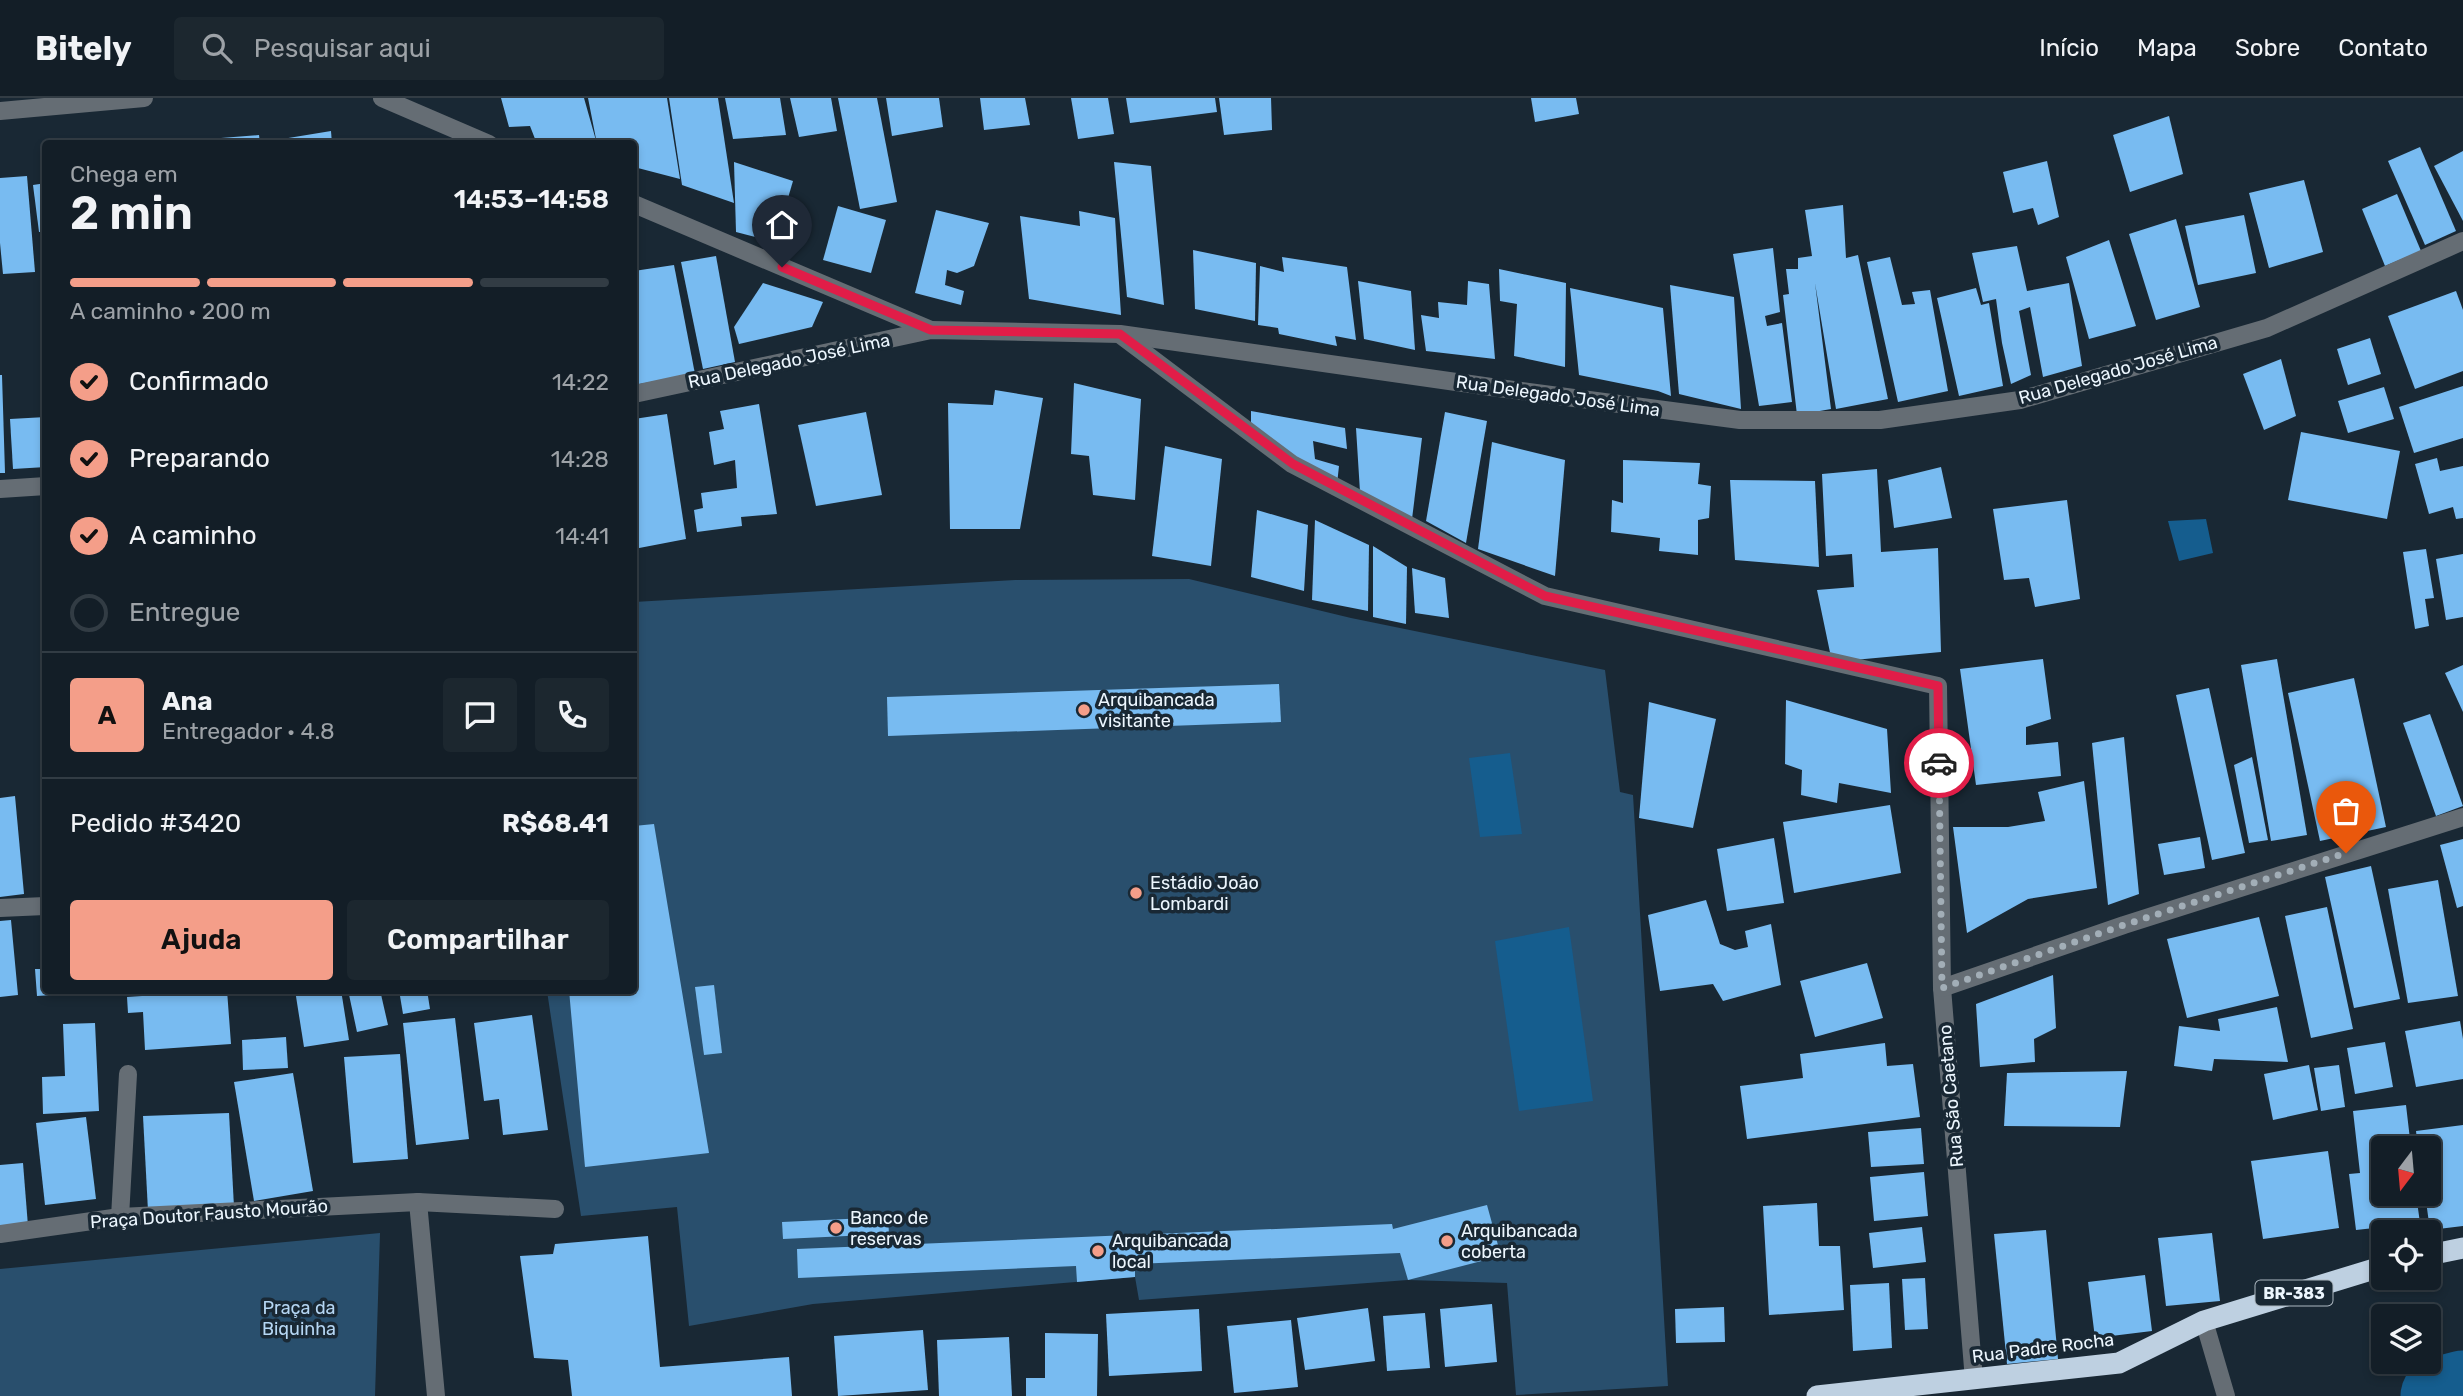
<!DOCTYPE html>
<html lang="pt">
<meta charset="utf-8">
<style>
body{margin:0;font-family:Rubik,sans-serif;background:#1c272f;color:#f1f3f6;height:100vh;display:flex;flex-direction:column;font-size:26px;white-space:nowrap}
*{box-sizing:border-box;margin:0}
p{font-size:23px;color:#9da2a7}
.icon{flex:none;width:38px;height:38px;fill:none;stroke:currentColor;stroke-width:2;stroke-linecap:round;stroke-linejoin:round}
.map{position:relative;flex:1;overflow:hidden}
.sheet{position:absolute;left:42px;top:42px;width:595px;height:854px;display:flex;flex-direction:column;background:#131e27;border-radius:7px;box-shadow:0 4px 10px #0003,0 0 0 2px #323c44}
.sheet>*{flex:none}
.needle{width:46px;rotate:196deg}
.fabs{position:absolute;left:2371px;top:1038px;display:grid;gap:14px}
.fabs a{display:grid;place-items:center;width:70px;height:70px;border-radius:7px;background:#131e27;box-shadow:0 4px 10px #0003,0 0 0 2px #323c44;font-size:35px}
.pin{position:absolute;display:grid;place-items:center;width:60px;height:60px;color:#fff;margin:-72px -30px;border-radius:50% 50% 50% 0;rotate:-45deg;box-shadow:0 0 7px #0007}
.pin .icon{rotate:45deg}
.courier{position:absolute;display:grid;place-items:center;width:70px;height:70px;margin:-35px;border:5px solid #e11d48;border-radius:50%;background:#fff;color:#222;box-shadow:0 2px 9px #0007}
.overview em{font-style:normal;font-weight:600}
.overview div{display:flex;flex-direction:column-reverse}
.overview{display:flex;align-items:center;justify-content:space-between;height:119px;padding:0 28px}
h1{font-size:46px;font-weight:600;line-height:52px}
.bar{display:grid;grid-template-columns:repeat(4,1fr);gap:10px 7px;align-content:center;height:84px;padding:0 28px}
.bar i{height:9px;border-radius:5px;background:#323c44}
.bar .on{background:#f49e89}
.bar p{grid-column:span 4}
.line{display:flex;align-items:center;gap:18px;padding:0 28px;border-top:2px solid #323c44}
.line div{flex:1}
.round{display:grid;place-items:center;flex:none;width:74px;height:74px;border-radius:7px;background:#1c272f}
ol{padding:0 28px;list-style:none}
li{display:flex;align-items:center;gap:21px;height:77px}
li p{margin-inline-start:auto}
li .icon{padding:7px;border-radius:50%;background:#f49e89;color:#111;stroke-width:4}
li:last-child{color:#9da2a7}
li i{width:38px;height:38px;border:4px solid #323c44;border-radius:50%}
.primary-button{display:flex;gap:14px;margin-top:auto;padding:14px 28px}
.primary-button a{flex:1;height:80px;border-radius:7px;background:#f49e89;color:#111;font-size:28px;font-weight:600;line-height:80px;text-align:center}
.primary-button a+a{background:#1c272f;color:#f1f3f6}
header{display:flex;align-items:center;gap:42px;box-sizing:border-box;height:98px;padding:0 35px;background:#131e27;border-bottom:2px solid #323c44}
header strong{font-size:33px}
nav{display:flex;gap:38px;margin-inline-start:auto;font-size:24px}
.search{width:490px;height:63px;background:#1c272f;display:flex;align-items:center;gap:18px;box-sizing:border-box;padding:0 24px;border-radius:7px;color:#9da2a7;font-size:26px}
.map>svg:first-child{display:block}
</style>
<header>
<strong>Bitely</strong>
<div class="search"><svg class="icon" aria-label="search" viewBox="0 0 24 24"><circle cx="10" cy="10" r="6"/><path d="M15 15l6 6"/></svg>Pesquisar aqui</div>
<nav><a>Início</a><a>Mapa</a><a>Sobre</a><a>Contato</a></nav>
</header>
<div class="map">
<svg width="2463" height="1298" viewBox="0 0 2463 1298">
<rect width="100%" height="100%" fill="#192834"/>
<g fill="#294f6d">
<polygon points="1189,481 1351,520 1605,572 1620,694 1633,697 1668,1288 1516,1297 1507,1185 1408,1182 1139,1202 1135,1179 813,1206 689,1228 677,1109 581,1118 547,893 634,892 634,504 1015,482"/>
<polygon points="380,1135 375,1298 0,1298 0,1171"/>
</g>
<g fill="#155d8e">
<polygon points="2206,421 2213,455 2179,463 2168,423"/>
<polygon points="1510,655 1522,736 1480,739 1469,660"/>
<polygon points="1569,829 1593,1003 1519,1013 1495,843"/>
</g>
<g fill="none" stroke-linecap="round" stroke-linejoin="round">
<polyline stroke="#155d8e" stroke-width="79" points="2440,1298 2463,1292"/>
</g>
<g fill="#78bbf1">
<polygon points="501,0 584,0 597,46 537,46 530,28 509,29"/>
<polygon points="588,0 667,0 680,81 634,69 634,46 597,46"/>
<polygon points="669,0 718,0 734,105 682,87"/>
<polygon points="725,0 780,0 786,37 733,41"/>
<polygon points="790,0 831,0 837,33 799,39"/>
<polygon points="838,0 877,0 897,104 860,111"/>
<polygon points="886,0 939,0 943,29 892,38"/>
<polygon points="980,0 1025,0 1030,27 984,32"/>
<polygon points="1071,0 1108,0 1114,36 1078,41"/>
<polygon points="1126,0 1215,0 1217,14 1130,25"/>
<polygon points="1219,0 1271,0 1272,32 1224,37"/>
<polygon points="1531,0 1576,0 1579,16 1535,24"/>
<polygon points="2169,18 2183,76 2130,94 2113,37"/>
<polygon points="331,33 332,46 264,46 264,44"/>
<polygon points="259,37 260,46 222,46 221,40"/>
<polygon points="2420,49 2456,133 2425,147 2388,63"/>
<polygon points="2463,53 2463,123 2434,68"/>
<polygon points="2047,63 2059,119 2038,127 2033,110 2013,115 2003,74"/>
<polygon points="734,64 793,83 775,144 736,134"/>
<polygon points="1114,64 1151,68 1164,207 1127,199"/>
<polygon points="27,78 35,174 3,176 0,145 0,80"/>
<polygon points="2304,82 2323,154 2269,170 2249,95"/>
<polygon points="46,85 46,134 39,134 33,87"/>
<polygon points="2397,96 2421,153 2385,168 2362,111"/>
<polygon points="1843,107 1846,160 1858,157 1888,301 1836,311 1815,185 1831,311 1797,317 1783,197 1789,196 1786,171 1798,171 1798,160 1812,158 1805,112"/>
<polygon points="838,108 886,122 871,175 823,162"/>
<polygon points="936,112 989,125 974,168 957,175 947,172 945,187 964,193 961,207 915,195"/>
<polygon points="1079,113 1115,120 1121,217 1029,201 1020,118 1080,128"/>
<polygon points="2244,117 2256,175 2198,187 2185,128"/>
<polygon points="2176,121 2200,209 2156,222 2129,136"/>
<polygon points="2109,142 2136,228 2089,241 2066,159"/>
<polygon points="2017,148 2027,193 2069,185 2082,268 2043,279 2030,209 2019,213 2031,277 2011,286 2002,245 1996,201 1983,204 1972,155"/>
<polygon points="1773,150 1780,214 1765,218 1767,228 1782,225 1792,304 1759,308 1733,156"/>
<polygon points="1193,152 1256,165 1255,223 1195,211"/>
<polygon points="716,158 735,264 703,271 681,164"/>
<polygon points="1282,159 1347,169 1356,242 1335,238 1337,248 1279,236 1278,230 1258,227 1260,168 1284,174"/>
<polygon points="1890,159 1902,207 1915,206 1912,194 1930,192 1948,293 1898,304 1867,164"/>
<polygon points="674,167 695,276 634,287 634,173"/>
<polygon points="1499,171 1566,185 1565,269 1514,258 1517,206 1500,203"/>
<polygon points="1358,183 1411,193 1415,252 1364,241"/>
<polygon points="1468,183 1489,186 1495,261 1426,253 1421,217 1439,220 1438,204 1467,207"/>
<polygon points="763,185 823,204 812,229 739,246 734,229"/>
<polygon points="1670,187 1734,199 1741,311 1679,296"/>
<polygon points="1570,190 1663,210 1671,298 1658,293 1579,277"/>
<polygon points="1976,190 1981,207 1989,205 2003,288 1959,298 1937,200"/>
<polygon points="2456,193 2463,212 2463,273 2415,291 2388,218"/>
<polygon points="2370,240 2381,276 2348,287 2337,251"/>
<polygon points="2281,261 2296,318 2264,332 2243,276"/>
<polygon points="0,277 2,277 5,375 0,375"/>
<polygon points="1074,285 1141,301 1135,402 1093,397 1089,358 1071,356"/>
<polygon points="2463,288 2463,340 2414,355 2399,309"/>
<polygon points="2384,289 2394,321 2348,335 2338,303"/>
<polygon points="995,292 1043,300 1020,431 950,431 948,305 993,307"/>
<polygon points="759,306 777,416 741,419 742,428 697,434 694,412 703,410 701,395 737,390 735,362 714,367 709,334 724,331 720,313"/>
<polygon points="1251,313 1345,330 1347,351 1313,343 1315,361 1339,368 1337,386 1251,335"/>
<polygon points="866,314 882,397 816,408 798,327"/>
<polygon points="1445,314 1487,323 1466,445 1426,423"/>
<polygon points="667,316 686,441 634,451 634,321"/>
<polygon points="46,319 46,369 13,371 10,321"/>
<polygon points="1356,330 1422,340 1412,421 1360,394"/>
<polygon points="2301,334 2400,353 2387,421 2288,402"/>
<polygon points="1492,344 1565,362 1555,478 1478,451"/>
<polygon points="1165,348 1222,361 1211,468 1152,458"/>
<polygon points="2437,360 2440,373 2463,368 2463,420 2456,421 2453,409 2429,416 2415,366"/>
<polygon points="1623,362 1700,365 1698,386 1711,388 1709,420 1698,422 1698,457 1659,453 1660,440 1611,434 1612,402 1623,405"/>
<polygon points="1941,369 1952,420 1894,430 1888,382"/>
<polygon points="1877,371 1881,454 1938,450 1941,554 1832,564 1817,492 1854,489 1852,456 1826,458 1822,376"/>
<polygon points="1730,382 1815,383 1819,469 1735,462"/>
<polygon points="2067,402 2080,501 2035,509 2029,480 2004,482 1993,411"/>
<polygon points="1257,412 1308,427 1304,493 1251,479"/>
<polygon points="1315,422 1369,447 1368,513 1312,502"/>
<polygon points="1373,448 1407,469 1406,526 1373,519"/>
<polygon points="2426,451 2434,500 2425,501 2429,528 2415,531 2403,454"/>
<polygon points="2463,456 2463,519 2446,522 2436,461"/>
<polygon points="1412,470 1445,480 1449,520 1415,515"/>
<polygon points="2043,561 2051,621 2026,629 2026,647 2058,644 2061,678 1976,687 1960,571"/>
<polygon points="2277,561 2307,737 2271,743 2241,567"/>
<polygon points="2463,567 2463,614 2445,575"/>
<polygon points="2354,580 2386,729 2320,743 2288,595"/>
<polygon points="1279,586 1281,624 888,638 887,599"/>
<polygon points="2209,590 2245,755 2212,762 2176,597"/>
<polygon points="1786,602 1887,631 1891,695 1839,685 1837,705 1801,697 1802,672 1785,666"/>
<polygon points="1649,604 1716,621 1693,730 1639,720"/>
<polygon points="2430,616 2463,708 2436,718 2403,625"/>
<polygon points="2124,639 2139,796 2108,807 2092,645"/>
<polygon points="2252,659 2268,742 2249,745 2234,667"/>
<polygon points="2084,683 2097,790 2028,801 1967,835 1953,729 2008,729 2045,723 2038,694"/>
<polygon points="15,698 24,796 0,799 0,700"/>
<polygon points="1890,707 1901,775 1794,795 1783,724"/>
<polygon points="654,726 709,1055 585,1069 569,892 634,892 634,728"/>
<polygon points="2200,739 2205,770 2164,777 2158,746"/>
<polygon points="1774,740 1784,805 1727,813 1717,751"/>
<polygon points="2463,741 2463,808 2457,810 2440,747"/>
<polygon points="2371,768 2400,901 2354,910 2325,779"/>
<polygon points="2438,782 2458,898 2408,905 2388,791"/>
<polygon points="1706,802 1720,846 1735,852 1748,849 1745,833 1771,826 1781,887 1723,903 1713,886 1660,893 1648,817"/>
<polygon points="2327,809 2353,931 2311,940 2285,818"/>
<polygon points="2259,819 2279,898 2187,920 2167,841"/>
<polygon points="11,822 18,897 0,899 0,823"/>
<polygon points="1867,865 1883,920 1815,939 1800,883"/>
<polygon points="35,871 46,871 46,892 86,892 86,895 37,898"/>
<polygon points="2053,877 2056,930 2034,941 2035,964 1980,969 1976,906"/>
<polygon points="714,887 722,955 704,957 695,889"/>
<polygon points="141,892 162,892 162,895 227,892 231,946 145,952 143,914 128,915 127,899 142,898"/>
<polygon points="295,892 341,892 349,942 304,949"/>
<polygon points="348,892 380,892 388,927 357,934"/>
<polygon points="399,892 427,892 430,911 403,916"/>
<polygon points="2277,909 2288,964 2214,961 2212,973 2174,968 2179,928 2220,933 2218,921"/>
<polygon points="532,917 548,1032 503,1037 499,1001 484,1003 474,925"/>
<polygon points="455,920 469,1041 416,1047 403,925"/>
<polygon points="2460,923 2463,941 2463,981 2416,989 2405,933"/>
<polygon points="95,925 99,1013 43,1016 42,979 65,978 63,926"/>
<polygon points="286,939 288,970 243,972 242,942"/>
<polygon points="2385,944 2393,989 2355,996 2347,950"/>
<polygon points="1885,945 1887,968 1913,966 1920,1019 1747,1041 1740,988 1803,980 1800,956"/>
<polygon points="400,956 408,1061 353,1065 344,959"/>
<polygon points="2309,967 2318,1012 2273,1022 2264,976"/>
<polygon points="2339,967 2345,1009 2321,1013 2314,970"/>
<polygon points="2127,973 2120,1029 2004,1028 2007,975"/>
<polygon points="293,975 313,1093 254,1103 234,984"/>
<polygon points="2406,1007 2411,1050 2384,1050 2384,1096 2416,1096 2420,1125 2356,1132 2349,1076 2360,1075 2353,1013"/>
<polygon points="229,1015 234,1109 148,1113 143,1018"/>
<polygon points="86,1019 96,1101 45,1107 36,1025"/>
<polygon points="2463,1027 2463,1128 2430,1132 2425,1096 2429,1096 2429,1050 2418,1050 2416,1033"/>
<polygon points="1921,1030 1924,1066 1871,1069 1868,1034"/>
<polygon points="2328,1053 2339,1130 2263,1141 2251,1063"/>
<polygon points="23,1065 28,1128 0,1130 0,1067"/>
<polygon points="1924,1074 1928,1118 1874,1123 1870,1079"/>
<polygon points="1817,1105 1819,1148 1840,1148 1844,1212 1769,1217 1763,1108"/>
<polygon points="1487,1107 1501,1158 1408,1182 1400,1155 1135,1166 1135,1179 1077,1184 1076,1168 798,1180 797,1151 1392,1126 1393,1131"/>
<polygon points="888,1119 889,1136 783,1141 782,1124"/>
<polygon points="1922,1129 1926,1164 1873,1170 1869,1135"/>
<polygon points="2046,1132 2058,1261 2007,1266 1994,1136"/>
<polygon points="2212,1135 2220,1203 2166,1208 2158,1140"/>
<polygon points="648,1138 660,1269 789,1259 792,1298 572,1298 568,1262 534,1260 520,1158 553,1156 555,1146"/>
<polygon points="2145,1177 2152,1233 2095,1240 2088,1184"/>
<polygon points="1925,1180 1928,1231 1905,1232 1902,1181"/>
<polygon points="1889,1185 1892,1250 1853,1253 1850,1187"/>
<polygon points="1492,1206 1497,1264 1445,1269 1440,1211"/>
<polygon points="1724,1209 1725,1244 1676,1245 1675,1211"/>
<polygon points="1368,1210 1375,1263 1305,1272 1297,1220"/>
<polygon points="1199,1211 1202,1273 1109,1278 1106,1216"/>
<polygon points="1425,1215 1430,1270 1387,1273 1383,1218"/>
<polygon points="1291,1222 1298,1289 1234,1295 1227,1228"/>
<polygon points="923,1232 928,1292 838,1298 834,1238"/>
<polygon points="1045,1235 1098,1236 1097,1298 1026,1298 1026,1280 1045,1280"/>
<polygon points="1009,1239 1012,1298 939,1298 937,1242"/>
</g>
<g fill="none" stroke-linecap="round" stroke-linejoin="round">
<g stroke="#656d74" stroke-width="18">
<polyline points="382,0 489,46"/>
<polyline points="0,13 144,0"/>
<polyline points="634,106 931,232"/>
<polyline points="1122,238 1292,366 1545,498 1938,588 1942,890 1974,1282"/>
<polyline points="634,296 931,232 1120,236 1491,289 1740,322 1880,322 2020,302 2267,230 2463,143"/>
<polyline points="0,391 46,388"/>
<polyline points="0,810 45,808"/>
<polyline points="1942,890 2124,827 2463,719"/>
<polyline points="418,1104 436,1298"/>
<polyline points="120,1119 128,976"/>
<polyline points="0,1136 120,1119 418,1104 555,1111"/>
<polyline points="2204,1223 2226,1298"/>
</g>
<g stroke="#bed0e1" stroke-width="21">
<polyline points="2429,1157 2463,1150"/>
<polyline points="1817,1298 2119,1265 2204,1223 2384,1168"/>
</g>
</g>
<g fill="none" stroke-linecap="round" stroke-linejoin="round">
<polyline stroke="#a2aeb7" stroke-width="7" stroke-dasharray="0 12.6" points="1939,665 1942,890 2124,827 2346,755"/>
<polyline stroke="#e11d48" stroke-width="9" points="782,169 931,232 1120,236 1293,366 1545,498 1938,588 1939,665"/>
</g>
<g fill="#f49e89" stroke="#192834" stroke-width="2.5">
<circle cx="1084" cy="612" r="7"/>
<circle cx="1136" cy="795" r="7"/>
<circle cx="836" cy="1130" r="7"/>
<circle cx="1447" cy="1143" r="7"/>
<circle cx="1098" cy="1153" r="7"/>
</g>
<g text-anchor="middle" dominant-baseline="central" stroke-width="7" stroke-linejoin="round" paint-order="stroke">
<rect fill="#192834" stroke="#adb8c1" stroke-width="2" x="2255.5" y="1182.5" width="77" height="25" rx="5"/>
<g font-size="16" font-weight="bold" fill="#ecf6fe">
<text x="2294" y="1195">BR-383</text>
</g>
<g font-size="18" fill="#ecf6fe" stroke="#192834">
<text transform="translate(789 263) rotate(-12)">Rua Delegado José Lima</text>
<text transform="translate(2118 272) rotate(-16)">Rua Delegado José Lima</text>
<text transform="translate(1558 298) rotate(8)">Rua Delegado José Lima</text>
<text transform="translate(1951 998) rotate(-95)">Rua São Caetano</text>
<text transform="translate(209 1116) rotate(-4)">Praça Doutor Fausto Mourão</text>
<text transform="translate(2043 1250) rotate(-7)">Rua Padre Rocha</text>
</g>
<g font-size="18" fill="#ecf6fe" stroke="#192834" text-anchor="start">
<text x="1098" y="602">Arquibancada<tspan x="1098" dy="21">visitante</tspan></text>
<text x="1150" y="785">Estádio João<tspan x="1150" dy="21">Lombardi</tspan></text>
<text x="850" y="1120">Banco de<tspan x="850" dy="21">reservas</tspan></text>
<text x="1461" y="1133">Arquibancada<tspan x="1461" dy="21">coberta</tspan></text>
<text x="1112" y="1143">Arquibancada<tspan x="1112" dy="21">local</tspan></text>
</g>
<g font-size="18" fill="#b5d6f3" stroke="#192834">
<text x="299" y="1210">Praça da<tspan x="299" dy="21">Biquinha</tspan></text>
</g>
</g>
</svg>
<div class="fabs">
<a><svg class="needle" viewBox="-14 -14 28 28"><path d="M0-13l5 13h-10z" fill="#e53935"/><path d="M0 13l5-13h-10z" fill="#9da2a7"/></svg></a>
<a><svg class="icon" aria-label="locate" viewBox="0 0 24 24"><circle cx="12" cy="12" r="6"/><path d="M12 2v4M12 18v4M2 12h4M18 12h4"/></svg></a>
<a><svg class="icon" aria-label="layers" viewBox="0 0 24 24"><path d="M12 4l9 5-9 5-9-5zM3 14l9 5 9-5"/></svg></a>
</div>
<div class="pin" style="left:2346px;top:755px;background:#ea580c"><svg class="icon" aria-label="bag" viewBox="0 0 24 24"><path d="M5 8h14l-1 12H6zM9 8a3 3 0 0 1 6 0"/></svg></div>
<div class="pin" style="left:782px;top:169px;background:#1f2937"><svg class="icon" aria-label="home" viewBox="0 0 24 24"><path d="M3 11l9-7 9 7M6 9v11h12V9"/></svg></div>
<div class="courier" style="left:1939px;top:665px"><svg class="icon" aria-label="car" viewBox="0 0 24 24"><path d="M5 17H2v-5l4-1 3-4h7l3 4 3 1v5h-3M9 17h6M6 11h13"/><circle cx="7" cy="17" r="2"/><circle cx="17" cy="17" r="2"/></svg></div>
<section class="sheet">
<div class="overview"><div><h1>2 min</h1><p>Chega em</p></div><em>14:53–14:58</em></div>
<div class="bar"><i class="on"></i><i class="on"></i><i class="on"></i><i></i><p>A caminho · 200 m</p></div>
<ol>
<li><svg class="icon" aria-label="check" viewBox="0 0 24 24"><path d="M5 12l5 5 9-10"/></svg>Confirmado<p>14:22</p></li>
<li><svg class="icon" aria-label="check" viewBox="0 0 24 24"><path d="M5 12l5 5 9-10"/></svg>Preparando<p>14:28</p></li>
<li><svg class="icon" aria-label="check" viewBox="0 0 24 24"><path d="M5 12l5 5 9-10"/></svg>A caminho<p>14:41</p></li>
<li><i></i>Entregue</li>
</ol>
<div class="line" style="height:126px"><b class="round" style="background:#f49e89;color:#111">A</b><div><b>Ana</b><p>Entregador · 4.8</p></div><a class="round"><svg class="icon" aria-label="chat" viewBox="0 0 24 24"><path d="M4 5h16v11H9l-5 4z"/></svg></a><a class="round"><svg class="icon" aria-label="phone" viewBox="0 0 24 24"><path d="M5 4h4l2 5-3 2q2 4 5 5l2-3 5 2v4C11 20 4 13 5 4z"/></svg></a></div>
<div class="line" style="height:91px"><div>Pedido #3420</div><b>R$68.41</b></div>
<div class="primary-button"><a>Ajuda</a><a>Compartilhar</a></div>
</section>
</div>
